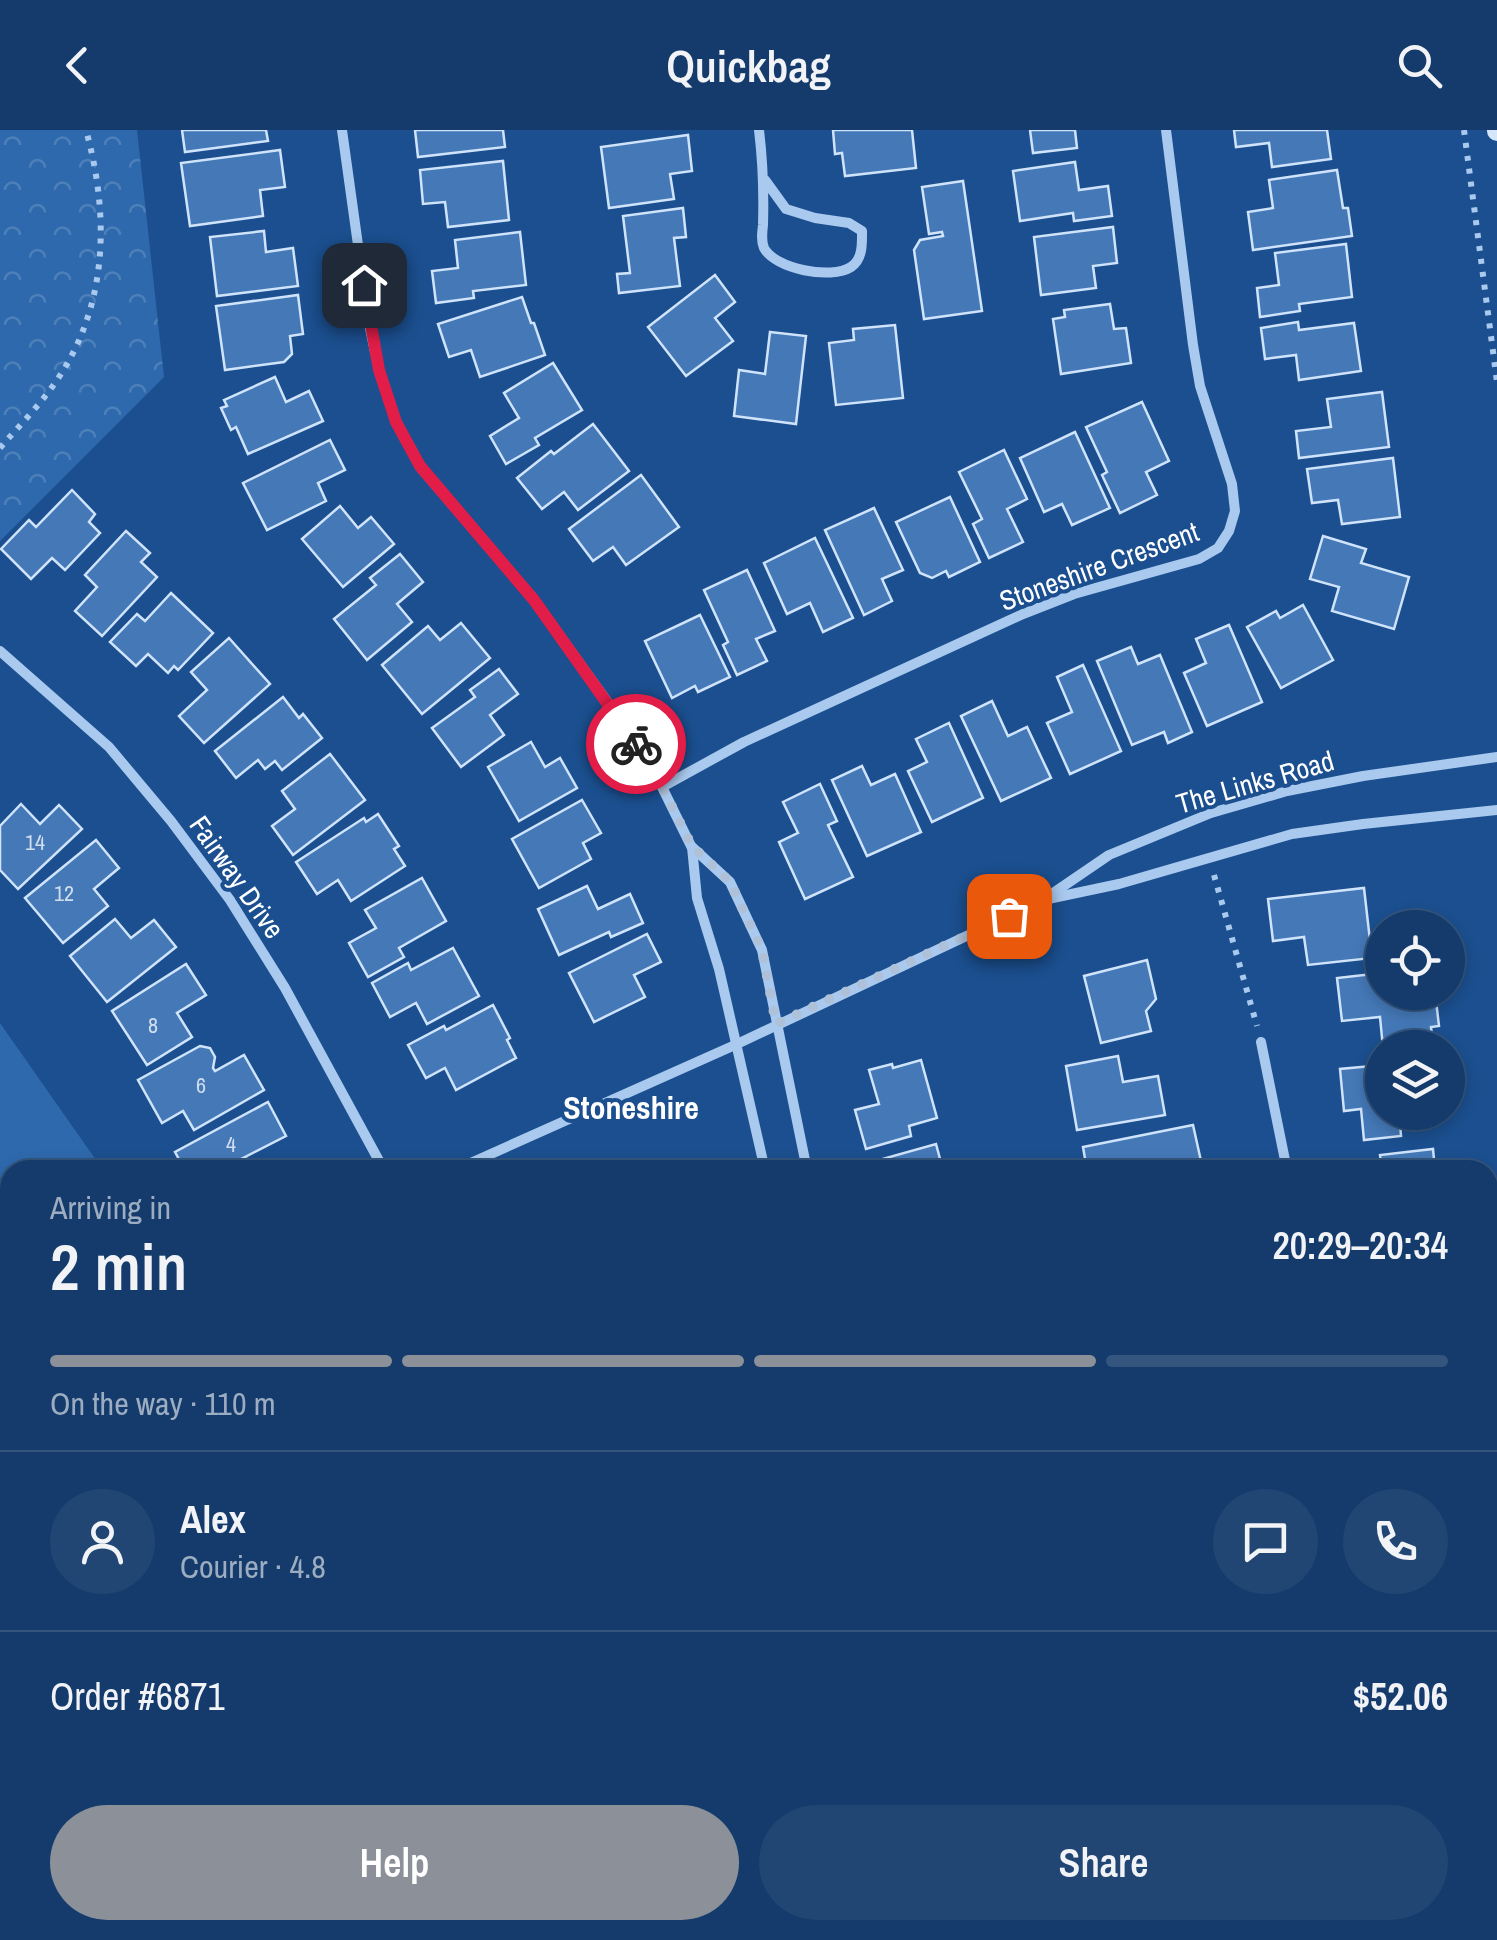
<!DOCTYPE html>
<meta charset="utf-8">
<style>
body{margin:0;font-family:"Archivo Narrow",sans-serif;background:#214673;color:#f1f3f6;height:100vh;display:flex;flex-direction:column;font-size:38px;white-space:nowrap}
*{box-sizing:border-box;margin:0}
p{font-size:32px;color:#9dadc1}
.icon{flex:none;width:55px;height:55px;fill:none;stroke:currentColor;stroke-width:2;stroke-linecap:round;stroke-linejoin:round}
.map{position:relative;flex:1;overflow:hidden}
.drawer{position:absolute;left:0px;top:1030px;width:1498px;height:780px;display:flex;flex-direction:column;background:#143b6b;border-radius:30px 30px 0 0;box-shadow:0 5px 15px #0003,0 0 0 2px #33557e}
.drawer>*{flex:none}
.fabs{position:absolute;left:1365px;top:780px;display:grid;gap:20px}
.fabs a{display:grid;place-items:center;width:100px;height:100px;border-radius:50%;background:#143b6b;box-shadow:0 5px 15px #0003,0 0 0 2px #33557e;font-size:50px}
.pin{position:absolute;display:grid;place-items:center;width:85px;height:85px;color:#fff;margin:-42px;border-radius:20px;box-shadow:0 5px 15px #0006}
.courier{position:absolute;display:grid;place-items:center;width:100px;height:100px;margin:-50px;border:8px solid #e11d48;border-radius:50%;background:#fff;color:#222;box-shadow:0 2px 12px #0007}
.overview em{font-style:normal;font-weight:600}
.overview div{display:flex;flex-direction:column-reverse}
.overview{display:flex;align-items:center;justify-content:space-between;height:170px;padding:0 50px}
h1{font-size:65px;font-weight:600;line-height:75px}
.bar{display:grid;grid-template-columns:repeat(4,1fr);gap:15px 10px;align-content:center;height:120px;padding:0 50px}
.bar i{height:12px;border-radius:8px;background:#33557e}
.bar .on{background:#8c9099}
.bar p{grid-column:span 4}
.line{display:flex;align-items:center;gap:25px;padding:0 50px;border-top:2px solid #33557e}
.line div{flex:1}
.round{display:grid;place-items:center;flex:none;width:105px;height:105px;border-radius:52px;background:#214673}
.button{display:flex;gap:20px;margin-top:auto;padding:20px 50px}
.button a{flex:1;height:115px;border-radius:60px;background:#8c9099;color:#fff;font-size:40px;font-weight:600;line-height:115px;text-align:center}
.button a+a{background:#214673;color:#f1f3f6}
header{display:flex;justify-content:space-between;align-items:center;height:130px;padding:0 50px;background:#143b6b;font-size:45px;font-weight:600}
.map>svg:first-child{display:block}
</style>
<header><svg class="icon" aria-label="back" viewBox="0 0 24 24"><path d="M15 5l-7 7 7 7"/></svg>Quickbag<svg class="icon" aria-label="search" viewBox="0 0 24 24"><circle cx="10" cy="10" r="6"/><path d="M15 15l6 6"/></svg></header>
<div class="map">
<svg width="1497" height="1810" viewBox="0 0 1497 1810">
<defs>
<pattern id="forest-crowns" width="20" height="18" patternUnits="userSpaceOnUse" patternTransform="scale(2.5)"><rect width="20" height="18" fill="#2e69ad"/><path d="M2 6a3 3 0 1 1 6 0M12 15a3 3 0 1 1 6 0" fill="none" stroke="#4d80b9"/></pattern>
</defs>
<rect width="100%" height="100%" fill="#1b4f8f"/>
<polygon fill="#2e69ad" points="0,893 103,1040 10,1040 10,1800 1417,1800 1423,1810 0,1810"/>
<polygon fill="url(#forest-crowns)" points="0,0 137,0 164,247 0,411"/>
<g fill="#4478b7" stroke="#cfe3fa" stroke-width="2.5">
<polygon points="182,0 266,0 268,11 185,22"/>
<polygon points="415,0 503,0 505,17 418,27"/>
<polygon points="833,0 912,0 916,38 845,46 842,23 835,24"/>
<polygon points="1030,0 1075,0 1077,18 1033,23"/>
<polygon points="1234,0 1327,0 1331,29 1272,37 1269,13 1236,17"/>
<polygon points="688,5 692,41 670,44 674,69 609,78 601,17"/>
<polygon points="280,20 285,57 260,60 263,86 190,96 181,33"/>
<polygon points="503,31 509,90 448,97 445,72 423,74 420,40"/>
<polygon points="1075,32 1079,60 1108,56 1112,86 1074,91 1073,83 1020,91 1013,41"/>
<polygon points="1337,40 1343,78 1348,78 1352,106 1253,120 1248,82 1273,78 1269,50"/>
<polygon points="963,51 982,181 924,189 914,120 920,110 943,106 942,102 929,104 922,57"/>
<polygon points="683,78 686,107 674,108 680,156 619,163 617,144 630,143 623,86"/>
<polygon points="1113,97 1117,133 1093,136 1096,158 1041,165 1034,107"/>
<polygon points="264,101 266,122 293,118 298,156 217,166 210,107"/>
<polygon points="520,102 526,155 473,161 474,168 436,173 432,141 458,138 455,110"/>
<polygon points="1346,114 1352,167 1299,174 1300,181 1260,187 1257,158 1279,155 1275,123"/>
<polygon points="715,145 735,172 715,188 733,211 686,246 648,197"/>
<polygon points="298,165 303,204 290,206 292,224 284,232 225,240 216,176"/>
<polygon points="522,167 531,193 534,193 545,225 480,247 471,220 449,227 438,194"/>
<polygon points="1110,174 1114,199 1126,198 1131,233 1061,244 1053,189 1065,187 1064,180"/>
<polygon points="1298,192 1299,200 1354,193 1361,241 1299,250 1296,225 1265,229 1261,198"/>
<polygon points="895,195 903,268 836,275 829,213 854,210 853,199"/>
<polygon points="770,202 806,206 796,294 734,286 739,240 765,244"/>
<polygon points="553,233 582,280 535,308 539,315 506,334 490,306 519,288 504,263"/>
<polygon points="275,247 286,272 309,261 323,291 248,324 236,297 231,300 221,278 227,276 224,270"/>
<polygon points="1382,262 1389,317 1299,328 1296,301 1331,297 1327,269"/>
<polygon points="1142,272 1169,331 1146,342 1157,365 1120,383 1102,345 1107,342 1086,297"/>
<polygon points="593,294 629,341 578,380 564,362 542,379 517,348 551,321 554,324"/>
<polygon points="1075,302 1110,378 1072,395 1062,374 1044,382 1020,328"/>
<polygon points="330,310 345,340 318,353 326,371 267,400 243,353"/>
<polygon points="1004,320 1027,369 1007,379 1023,412 989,428 973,394 982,389 959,342"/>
<polygon points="1393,328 1400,387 1342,394 1338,370 1312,373 1307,339"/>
<polygon points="641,345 679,397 626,435 613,417 593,431 569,399"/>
<polygon points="72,360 95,384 89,392 100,403 65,440 52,428 31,449 1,419 29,390 36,397"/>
<polygon points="950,367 980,432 949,447 946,441 932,448 920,443 896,392"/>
<polygon points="340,376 358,398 371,387 394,414 343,457 302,409"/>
<polygon points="874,378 903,440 882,449 892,471 864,485 825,400"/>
<polygon points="126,401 150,423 141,432 157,447 102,506 75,481 97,457 85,445"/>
<polygon points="1323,406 1366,419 1361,433 1409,447 1394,499 1332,481 1339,457 1310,449"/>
<polygon points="815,408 853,488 823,502 810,473 787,484 764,433"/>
<polygon points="400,424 423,452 397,474 412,492 367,530 334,489 376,455 370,448"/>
<polygon points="747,440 775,501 756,509 767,531 737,545 723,515 728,512 704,460"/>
<polygon points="171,463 213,503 178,540 174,536 168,543 148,524 136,536 110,512 137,484 145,491"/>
<polygon points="1303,475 1333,530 1281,558 1247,497 1276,481 1280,488"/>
<polygon points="700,485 730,547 698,562 695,556 672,568 645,511"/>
<polygon points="461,493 490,528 422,584 382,535 428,496 440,510"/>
<polygon points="1229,495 1262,572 1207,596 1184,543 1206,533 1196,509"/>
<polygon points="229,508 270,554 204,613 179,586 207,560 191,542"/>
<polygon points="1131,517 1138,534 1160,525 1192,602 1168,613 1164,602 1132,615 1097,531"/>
<polygon points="1083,535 1121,621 1070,644 1047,593 1072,582 1057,547"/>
<polygon points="499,539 518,564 490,585 504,605 461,637 432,598 475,567 470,560"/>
<polygon points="283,567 299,588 303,584 322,608 282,640 275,631 265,639 258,630 236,648 215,621"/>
<polygon points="992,571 1008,606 1027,597 1051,648 1001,671 961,586"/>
<polygon points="949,593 983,668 932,692 908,641 927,632 916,609"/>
<polygon points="531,612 545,637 560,628 577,658 519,691 488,637"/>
<polygon points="330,624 365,670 293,725 272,696 295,679 282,661"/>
<polygon points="862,636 871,655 895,644 921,702 867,726 832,650"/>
<polygon points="820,654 837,691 828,695 853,747 805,769 779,712 798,703 783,672"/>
<polygon points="582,670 601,703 583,713 591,729 539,758 512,709"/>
<polygon points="21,674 40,694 59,675 82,699 18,759 0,740 0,696"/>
<polygon points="378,684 399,716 394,719 405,736 351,771 338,750 317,764 296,732 364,688 366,692"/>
<polygon points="96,710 119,738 94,759 108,776 63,813 25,768"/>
<polygon points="422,748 446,791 399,818 404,827 368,847 349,813 376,798 365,780"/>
<polygon points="587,756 598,779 630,764 643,793 611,807 609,802 559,825 538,779"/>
<polygon points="1364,758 1372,828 1308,835 1304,807 1273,811 1268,769"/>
<polygon points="115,789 131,808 154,790 176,817 107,872 70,826"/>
<polygon points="647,804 661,832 634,845 645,867 594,892 569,843"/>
<polygon points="453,818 479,866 427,894 416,873 390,887 372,853 408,833 411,840"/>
<polygon points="1147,830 1156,869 1146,881 1151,901 1101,913 1084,846"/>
<polygon points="186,834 206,865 177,883 192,907 147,935 112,881"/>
<polygon points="1382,843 1382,862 1435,862 1439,896 1431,897 1433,914 1383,918 1380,887 1342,891 1337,848"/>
<polygon points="493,875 510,908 507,910 516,928 456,960 445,938 426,948 408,915 444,896 446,900"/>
<polygon points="200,916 210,918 215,927 213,938 215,941 244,925 264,960 194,1000 183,981 162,993 138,950"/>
<polygon points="1118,926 1123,952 1158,946 1165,985 1077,1000 1066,936"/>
<polygon points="921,930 937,988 909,996 911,1006 866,1019 855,980 879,974 869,940 892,934 893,938"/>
<polygon points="1382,935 1382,982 1426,982 1427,991 1400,993 1401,1006 1364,1010 1361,979 1344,981 1340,939"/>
<polygon points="268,972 286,1006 243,1028 252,1030 256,1040 185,1040 175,1022"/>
<polygon points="1193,995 1201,1031 1161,1040 1087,1040 1083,1017"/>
<polygon points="936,1014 943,1040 870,1040 868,1033"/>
<polygon points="1433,1019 1435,1040 1382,1040 1380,1025"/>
<polygon points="1488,1293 1492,1293 1490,1366 1488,1366"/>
<polygon points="1492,1685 1497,1689 1497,1810 1456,1810 1451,1800 1488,1800 1488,1696"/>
</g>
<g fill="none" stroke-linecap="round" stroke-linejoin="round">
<g stroke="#a9c9ee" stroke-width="6" stroke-dasharray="5 8" stroke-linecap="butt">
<polyline points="1464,0 1497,252"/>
<path d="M 0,318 C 18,297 39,276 55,253 C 108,177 110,87 86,0"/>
<polyline points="1214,745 1257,896"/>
</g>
<g stroke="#a9c9ee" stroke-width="10">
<polyline points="342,0 369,194 379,240 396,291 420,337 534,470 627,599 662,657 691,716 730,752 762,820 807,1040"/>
<path d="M 759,0 C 763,33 764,61 763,95 C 762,103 761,111 764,118 C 775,139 831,150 851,137 C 863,129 862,114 862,101 L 849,93 L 815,88 L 786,79 L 765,50"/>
<polyline points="0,521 109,617 171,691 230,770 285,858 384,1040"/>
<polyline points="662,657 744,612 1023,484 1074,464 1199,429 1218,418 1229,401 1235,381 1232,354 1200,256 1193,215 1166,0"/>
<polyline points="692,717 697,768 719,839 765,1040"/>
<polyline points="1048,769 1119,754 1292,704 1363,694 1497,680"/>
<polyline points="1261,912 1287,1040"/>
<polyline points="455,1040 735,915 1043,770 1109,725 1211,683 1287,661 1363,646 1497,627"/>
<polyline points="0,1249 10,1244"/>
</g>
<polyline stroke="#d6e6fa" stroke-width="20" points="1497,0 1497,1"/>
</g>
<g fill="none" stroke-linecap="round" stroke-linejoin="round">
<polyline stroke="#afc1d8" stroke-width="10" stroke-dasharray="0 18" points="636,614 662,657 692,716 730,752 762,820 776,894 1009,786"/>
<polyline stroke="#e11d48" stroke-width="12" points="364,155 379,240 396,292 420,336 534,470 636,614"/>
</g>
<g text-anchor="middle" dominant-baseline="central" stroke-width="8" stroke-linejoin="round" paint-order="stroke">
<g font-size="22" fill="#d0dded">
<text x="35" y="712">14</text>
<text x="64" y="763">12</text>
<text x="153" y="895">8</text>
<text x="201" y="955">6</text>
<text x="231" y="1014">4</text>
</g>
<g font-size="28" fill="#fff" stroke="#1b4f8f">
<text transform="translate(1099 436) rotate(-20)">Stoneshire Crescent</text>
<text transform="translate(1255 652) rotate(-16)">The Links Road</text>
<text transform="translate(237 747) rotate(55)">Fairway Drive</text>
</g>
<g font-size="32" font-weight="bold" fill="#fff" stroke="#1b4f8f">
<text x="631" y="977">Stoneshire</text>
</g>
</g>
</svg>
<div class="fabs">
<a><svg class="icon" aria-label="locate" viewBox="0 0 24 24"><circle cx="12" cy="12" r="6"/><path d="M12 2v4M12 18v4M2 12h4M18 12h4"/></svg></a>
<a><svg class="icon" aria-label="layers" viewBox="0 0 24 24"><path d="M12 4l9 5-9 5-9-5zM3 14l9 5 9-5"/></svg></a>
</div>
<div class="pin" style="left:1009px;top:786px;background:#ea580c"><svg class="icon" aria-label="bag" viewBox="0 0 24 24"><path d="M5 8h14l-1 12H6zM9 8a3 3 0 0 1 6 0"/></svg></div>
<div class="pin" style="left:364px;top:155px;background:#1f2937"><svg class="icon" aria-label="home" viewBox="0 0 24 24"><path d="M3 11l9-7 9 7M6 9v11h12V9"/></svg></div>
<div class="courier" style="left:636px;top:614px"><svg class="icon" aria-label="bike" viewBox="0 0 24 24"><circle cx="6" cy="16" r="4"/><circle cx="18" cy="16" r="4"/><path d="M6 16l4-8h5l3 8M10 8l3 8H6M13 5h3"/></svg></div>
<section class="drawer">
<div class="overview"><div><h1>2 min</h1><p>Arriving in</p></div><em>20:29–20:34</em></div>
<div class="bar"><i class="on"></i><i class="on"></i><i class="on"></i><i></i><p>On the way · 110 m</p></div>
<div class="line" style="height:180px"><a class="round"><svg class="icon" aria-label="person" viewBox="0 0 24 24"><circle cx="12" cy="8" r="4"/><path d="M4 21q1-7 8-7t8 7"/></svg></a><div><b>Alex</b><p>Courier · 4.8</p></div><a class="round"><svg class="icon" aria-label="chat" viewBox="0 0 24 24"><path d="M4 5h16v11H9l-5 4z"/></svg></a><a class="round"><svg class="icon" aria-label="phone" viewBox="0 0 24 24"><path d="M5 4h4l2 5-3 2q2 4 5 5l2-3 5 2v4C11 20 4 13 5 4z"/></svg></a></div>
<div class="line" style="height:130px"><div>Order #6871</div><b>$52.06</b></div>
<div class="button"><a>Help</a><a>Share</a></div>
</section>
</div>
